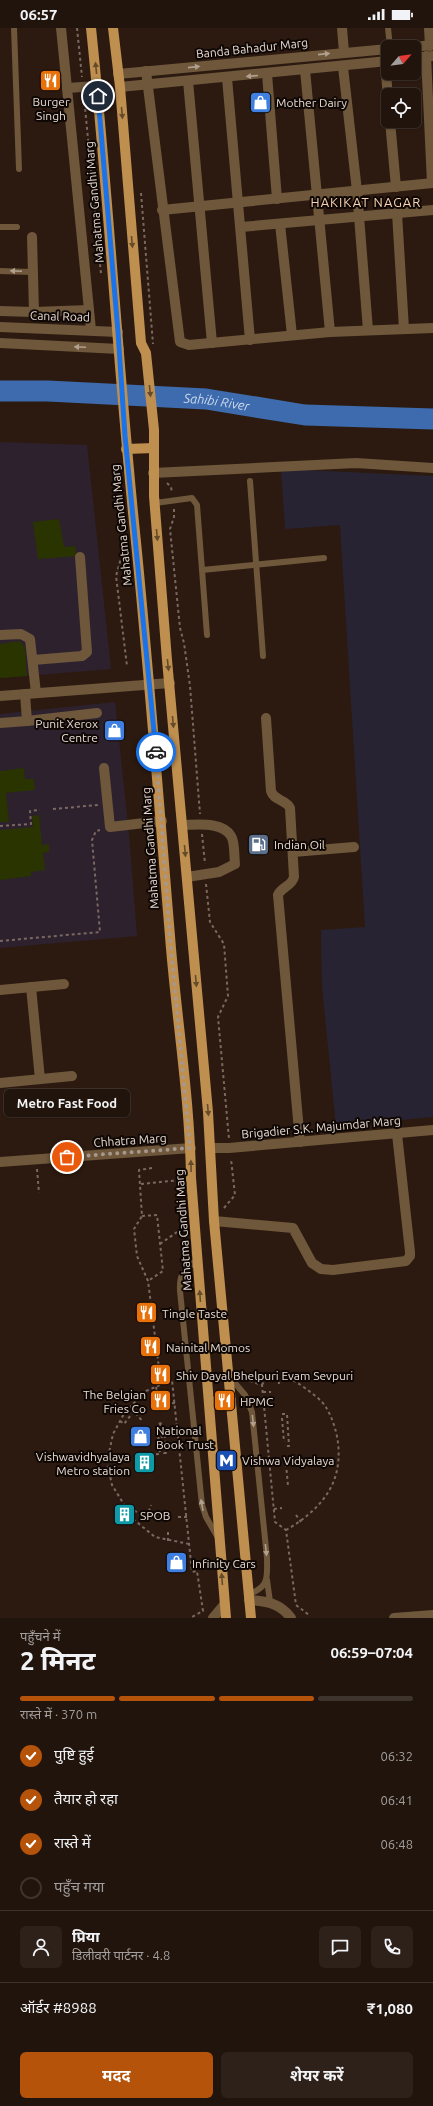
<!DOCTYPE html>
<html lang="hi">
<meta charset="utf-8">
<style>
body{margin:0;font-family:Ubuntu,"Noto Sans Devanagari",sans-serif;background:#2d211a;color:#f1f3f6;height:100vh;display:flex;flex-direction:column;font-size:15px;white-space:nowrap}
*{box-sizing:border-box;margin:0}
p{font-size:13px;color:#a29e9d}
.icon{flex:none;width:22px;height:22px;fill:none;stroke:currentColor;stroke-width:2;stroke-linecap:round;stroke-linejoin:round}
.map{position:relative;height:1590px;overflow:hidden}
.drawer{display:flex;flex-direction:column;background:#21140c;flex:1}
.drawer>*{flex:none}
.needle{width:26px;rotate:62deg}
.buttons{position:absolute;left:381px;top:12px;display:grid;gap:8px}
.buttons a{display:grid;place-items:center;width:40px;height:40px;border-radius:6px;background:#21140c;box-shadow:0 1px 3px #0004,0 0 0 1px #3e332d;font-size:20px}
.pin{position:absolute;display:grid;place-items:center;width:34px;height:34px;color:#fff;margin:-17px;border:2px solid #fff;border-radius:50%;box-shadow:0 1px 4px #0007}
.courier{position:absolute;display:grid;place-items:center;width:40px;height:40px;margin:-20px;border:3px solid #1a73e8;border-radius:50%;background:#fff;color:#222;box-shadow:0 1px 5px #0007}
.bubble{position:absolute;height:28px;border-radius:6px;background:#21140c;box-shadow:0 1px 3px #0004,0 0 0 1px #3e332d;font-size:13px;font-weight:700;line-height:28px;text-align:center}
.headline em{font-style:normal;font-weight:700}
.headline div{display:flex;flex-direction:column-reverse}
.headline{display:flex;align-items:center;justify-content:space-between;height:68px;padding:0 20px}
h1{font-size:26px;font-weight:700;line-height:30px}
.bar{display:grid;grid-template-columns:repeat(4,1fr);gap:6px 4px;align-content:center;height:48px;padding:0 20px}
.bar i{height:5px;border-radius:3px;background:#3e332d}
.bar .on{background:#b45309}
.bar p{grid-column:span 4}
.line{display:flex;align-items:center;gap:10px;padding:0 20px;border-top:1px solid #3e332d}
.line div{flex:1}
.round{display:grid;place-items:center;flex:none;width:42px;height:42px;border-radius:6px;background:#2d211a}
ol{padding:0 20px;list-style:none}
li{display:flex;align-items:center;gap:12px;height:44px}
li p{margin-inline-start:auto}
li .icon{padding:4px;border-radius:50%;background:#b45309;color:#fff;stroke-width:4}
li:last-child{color:#a29e9d}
li i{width:22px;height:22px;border:2px solid #3e332d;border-radius:50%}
.primary-button{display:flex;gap:8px;margin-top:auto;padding:8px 20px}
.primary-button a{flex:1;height:46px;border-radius:6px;background:#b45309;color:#fff;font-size:16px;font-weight:700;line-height:46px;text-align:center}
.primary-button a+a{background:#2d211a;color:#f1f3f6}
.status{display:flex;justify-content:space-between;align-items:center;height:28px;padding:0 20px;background:#21140c;direction:ltr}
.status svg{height:11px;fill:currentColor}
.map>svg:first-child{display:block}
</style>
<div class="status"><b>06:57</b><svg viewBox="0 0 49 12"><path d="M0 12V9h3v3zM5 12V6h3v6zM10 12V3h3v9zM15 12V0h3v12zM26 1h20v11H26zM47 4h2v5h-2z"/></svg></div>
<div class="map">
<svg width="433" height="1590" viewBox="0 0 433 1590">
<rect width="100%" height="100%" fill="#2c1a10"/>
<polygon fill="#282332" points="281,441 433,448 433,1089 336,1098 322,959 321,902 365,899 340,497 285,501"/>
<g fill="#2e212e">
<polygon points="0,414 87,417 111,641 0,650"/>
<polygon points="115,674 129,807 137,908 0,920 0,686"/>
</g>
<g fill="#293401">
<polygon points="59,491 64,519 75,518 77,528 38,531 33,494"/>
<polygon points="20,613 25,619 27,648 0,650 0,616"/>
<polygon points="24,740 25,751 34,751 35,762 6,765 9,794 0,794 0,743"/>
<polygon points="39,787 42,817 49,816 49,824 43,825 45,842 31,844 31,848 0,852 0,802 33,799 32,788"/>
</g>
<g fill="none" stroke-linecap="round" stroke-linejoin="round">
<path stroke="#3d6bad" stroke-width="21" id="s1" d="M 0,363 L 48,363 L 206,371 L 305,387 L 433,391"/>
<g stroke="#796961" stroke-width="2" stroke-dasharray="3 3" stroke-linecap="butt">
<polyline points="77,0 82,49"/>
<polyline points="84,69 101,246"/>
<polyline points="141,165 153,316"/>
<polyline points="167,455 171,459 172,465"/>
<polyline points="120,479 123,523 116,548 127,638"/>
<polyline points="174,481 174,489 170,501 180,600 184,615 190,658 200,786"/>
<polyline points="53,781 98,777"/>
<polyline points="0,798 31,796 30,783 40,782"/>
<polyline points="202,806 205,836"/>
<polyline points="206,856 210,894 224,916 228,968 218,989 229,1111"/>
<polyline points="0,913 100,904 92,812 96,803 100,802"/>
<polyline points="152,1140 139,1142 142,1188 134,1201 137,1228 148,1253 161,1356"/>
<polyline points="37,1141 39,1165"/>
<polyline points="141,1156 180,1152"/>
<polyline points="224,1180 235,1167 231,1131"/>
<polyline points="142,1188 157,1187 163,1243 148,1253"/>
<polyline points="160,1216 177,1204"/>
<polyline points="278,1348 279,1356"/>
<polyline points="244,1351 262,1357 275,1494 286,1502 296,1577 309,1587"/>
<path d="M 262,1357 L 266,1350 C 283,1346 291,1350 305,1360 C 313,1366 323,1373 327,1381 C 341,1406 344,1441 327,1466 C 317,1481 302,1493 286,1502"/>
<polyline points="156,1359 158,1367"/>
<polyline points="263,1364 271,1364"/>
<polyline points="166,1376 175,1375"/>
<polyline points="282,1386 287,1386 289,1418 284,1418"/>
<polyline points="282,1390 284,1414"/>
<polyline points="120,1393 124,1396 134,1383 143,1394"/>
<polyline points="160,1395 164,1425 167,1425"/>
<polyline points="164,1401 166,1420"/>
<polyline points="138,1428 160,1426 157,1396 164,1395"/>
<polyline points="286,1436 288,1458"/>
<polyline points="274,1481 282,1480"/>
<polyline points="129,1484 134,1482 146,1492 151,1477"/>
<polyline points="296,1487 301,1494"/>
<polyline points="178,1489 187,1489"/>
<polyline points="168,1513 168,1501"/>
<polyline points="189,1516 155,1509 133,1491 112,1457 107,1434 113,1406 125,1384 146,1363 172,1352 192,1544 197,1543 203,1583 190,1590"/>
</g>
<g stroke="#6e573a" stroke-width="6">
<polyline points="14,0 19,141"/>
<polyline points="388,0 390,19"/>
<polyline points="0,199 17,199"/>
<polyline points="0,243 32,244"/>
<polyline points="250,453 263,628"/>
<polyline points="155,475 192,470 197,477 207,607"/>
<polyline points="202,542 324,530"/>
<path d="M 197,1232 C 184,1243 179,1245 180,1263 L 202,1477 L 206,1489 L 217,1508"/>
<path d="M 229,1348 L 245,1367 L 252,1384 L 267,1530 C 267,1548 270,1559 249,1566"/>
<polyline points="267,1552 270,1574"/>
</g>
<g stroke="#6e573a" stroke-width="10">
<polyline points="61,0 67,60"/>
<polyline points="342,0 344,24"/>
<polyline points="429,0 430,18"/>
<polyline points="426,28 432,155"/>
<polyline points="385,33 388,70"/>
<polyline points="343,39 357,163 368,302"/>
<polyline points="305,42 330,304"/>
<polyline points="146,43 180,314 189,317 330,304 433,300"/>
<polyline points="267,46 277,171"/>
<polyline points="227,50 250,312"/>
<polyline points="188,53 212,315"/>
<polyline points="390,93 396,159"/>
<polyline points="162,182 433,155"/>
<polyline points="397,185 404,301"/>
<polyline points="280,196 292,307"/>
<polyline points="241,199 433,182"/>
<polyline points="32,209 34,284"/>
<polyline points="0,283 34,284 89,282"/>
<polyline points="0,299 118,304"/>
<polyline points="91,302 67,60 97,58"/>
<polyline points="0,315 119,321"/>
<polyline points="153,445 356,435 433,440"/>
<polyline points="0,607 21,606 30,611 36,665"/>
<polyline points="33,632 82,628 87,624 80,529"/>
<path d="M 266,690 L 271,763 C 274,773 286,771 290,780 L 294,849 C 292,858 281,859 278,867 L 300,1114"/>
<polyline points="27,693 97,685"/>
<polyline points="0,695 27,693 25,666"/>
<polyline points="104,740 110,799 162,793"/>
<path d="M 182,797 C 196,797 222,793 231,808 C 235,814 234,828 235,836 L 219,844 L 187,849"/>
<polyline points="293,824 354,819"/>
<polyline points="31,959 40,1051"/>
<polyline points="0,962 64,956"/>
<polyline points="0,1055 72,1048"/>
<polyline points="211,1120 229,1120 433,1102"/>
<polyline points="214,1193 293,1200 312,1235 321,1241 333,1242 406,1233 410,1228 410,1224 397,1106"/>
<polyline points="213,1590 224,1577"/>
</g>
<g stroke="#6e573a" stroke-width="10">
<polyline points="413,19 433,17"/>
<polyline points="414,30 433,28"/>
<polyline points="118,46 388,21"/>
<polyline points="120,59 388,33"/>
<polyline points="0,668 170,655"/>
<polyline points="0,1134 191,1120"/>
<path d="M 249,1572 C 266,1573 280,1575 291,1590"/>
<polyline points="394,1590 433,1587"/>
</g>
<g stroke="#be8f4f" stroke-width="10">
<path d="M 91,0 C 109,171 118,343 136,514 C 149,645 159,776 170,908 C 176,988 190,1069 191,1150 L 226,1590"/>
<polyline points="113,0 120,59 141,315 146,325 154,402 154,468 167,632 208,1084 214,1193 251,1590"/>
<polyline points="126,421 154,420"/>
<polyline points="209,1374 231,1372"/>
</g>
</g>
<defs><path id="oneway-solid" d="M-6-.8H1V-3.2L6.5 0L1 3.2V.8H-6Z"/></defs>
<g fill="#b1a08f">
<use href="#oneway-solid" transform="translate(324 26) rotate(-6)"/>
<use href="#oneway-solid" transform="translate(194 39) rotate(-6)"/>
<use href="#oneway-solid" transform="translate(252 48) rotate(175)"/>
<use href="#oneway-solid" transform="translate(16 243) rotate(-178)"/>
<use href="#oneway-solid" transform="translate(80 319) rotate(-177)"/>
<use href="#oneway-solid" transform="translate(253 1393) rotate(84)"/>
<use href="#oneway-solid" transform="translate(202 1477) rotate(-100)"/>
<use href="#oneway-solid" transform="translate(266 1522) rotate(84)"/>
</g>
<g fill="#664b2a">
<use href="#oneway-solid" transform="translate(96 40) rotate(-96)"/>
<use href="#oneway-solid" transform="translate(122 85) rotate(85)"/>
<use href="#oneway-solid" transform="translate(132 214) rotate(85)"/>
<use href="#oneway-solid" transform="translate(150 363) rotate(84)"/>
<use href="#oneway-solid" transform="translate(157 507) rotate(85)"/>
<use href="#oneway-solid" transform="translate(168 637) rotate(84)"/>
<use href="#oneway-solid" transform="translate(173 694) rotate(85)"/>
<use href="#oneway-solid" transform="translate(185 823) rotate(85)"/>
<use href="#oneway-solid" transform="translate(196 953) rotate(85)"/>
<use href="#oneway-solid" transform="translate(208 1082) rotate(85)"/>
<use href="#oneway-solid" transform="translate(191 1138) rotate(-91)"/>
<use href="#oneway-solid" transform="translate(200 1268) rotate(-94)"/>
<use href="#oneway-solid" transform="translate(222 1551) rotate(-94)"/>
</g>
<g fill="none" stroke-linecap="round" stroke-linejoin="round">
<polyline stroke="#a6978f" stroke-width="4" stroke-dasharray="0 7.2" points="67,1129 190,1120 170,909 156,724"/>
<polyline stroke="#1a73e8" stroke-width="5" points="98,68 118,304 125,408 156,724"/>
</g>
<defs>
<symbol id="restaurant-square" viewBox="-11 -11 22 22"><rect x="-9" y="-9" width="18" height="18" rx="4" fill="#e8710a" stroke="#0e0704"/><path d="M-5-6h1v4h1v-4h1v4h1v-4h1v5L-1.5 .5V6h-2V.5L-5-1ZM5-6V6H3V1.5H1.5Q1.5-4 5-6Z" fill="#fff"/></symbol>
<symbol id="shop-square" viewBox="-11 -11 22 22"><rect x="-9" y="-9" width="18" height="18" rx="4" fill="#3f7fe0" stroke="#0e0704"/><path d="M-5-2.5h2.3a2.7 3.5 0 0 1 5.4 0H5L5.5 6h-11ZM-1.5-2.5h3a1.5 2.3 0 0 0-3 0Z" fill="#fff"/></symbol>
<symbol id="fuel-square" viewBox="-11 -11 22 22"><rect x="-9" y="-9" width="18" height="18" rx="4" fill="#5c6f8a" stroke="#0e0704"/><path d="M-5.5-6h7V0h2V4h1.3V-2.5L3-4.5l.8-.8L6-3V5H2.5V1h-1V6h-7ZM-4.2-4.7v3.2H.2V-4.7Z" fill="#fff"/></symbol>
<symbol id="metro-square" viewBox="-11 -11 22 22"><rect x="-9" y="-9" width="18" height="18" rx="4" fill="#1a4fb4" stroke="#0e0704"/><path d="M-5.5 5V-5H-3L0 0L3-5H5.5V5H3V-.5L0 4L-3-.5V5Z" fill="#fff"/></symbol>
<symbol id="building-square" viewBox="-11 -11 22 22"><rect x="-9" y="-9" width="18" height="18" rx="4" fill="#0f9aa8" stroke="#0e0704"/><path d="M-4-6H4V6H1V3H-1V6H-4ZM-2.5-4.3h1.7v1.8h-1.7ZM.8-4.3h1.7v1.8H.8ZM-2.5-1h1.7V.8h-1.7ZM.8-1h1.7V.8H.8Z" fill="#fff"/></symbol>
</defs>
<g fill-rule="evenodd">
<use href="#restaurant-square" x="38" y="40" width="25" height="25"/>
<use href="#shop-square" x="248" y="62" width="25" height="25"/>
<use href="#shop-square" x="102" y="690" width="25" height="25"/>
<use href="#fuel-square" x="246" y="804" width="25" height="25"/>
<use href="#restaurant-square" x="134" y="1272" width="25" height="25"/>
<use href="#restaurant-square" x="138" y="1306" width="25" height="25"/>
<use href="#restaurant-square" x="148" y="1334" width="25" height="25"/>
<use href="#restaurant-square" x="148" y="1360" width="25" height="25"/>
<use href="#restaurant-square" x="212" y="1360" width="25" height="25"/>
<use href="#shop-square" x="128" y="1396" width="25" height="25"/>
<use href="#metro-square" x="214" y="1420" width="25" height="25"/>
<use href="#building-square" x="132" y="1422" width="25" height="25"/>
<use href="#building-square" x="112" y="1474" width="25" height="25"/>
<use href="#shop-square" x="164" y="1522" width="25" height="25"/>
</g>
<g text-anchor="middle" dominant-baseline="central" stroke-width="4" stroke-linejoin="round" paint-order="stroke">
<g font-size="12" fill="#e8dbd4" stroke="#0e0704">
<text transform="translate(252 20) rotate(-6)">Banda Bahadur Marg</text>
<text transform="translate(94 174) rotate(-95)">Mahatma Gandhi Marg</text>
<text transform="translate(60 288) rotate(2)">Canal Road</text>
<text transform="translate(121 497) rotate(-96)">Mahatma Gandhi Marg</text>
<text transform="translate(150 820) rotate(-94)">Mahatma Gandhi Marg</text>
<text transform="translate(321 1099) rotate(-5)">Brigadier S.K. Majumdar Marg</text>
<text transform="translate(130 1112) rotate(-4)">Chhatra Marg</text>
<text transform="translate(183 1202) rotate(-94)">Mahatma Gandhi Marg</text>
</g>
<g font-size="12" fill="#e8dbd4" stroke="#0e0704" text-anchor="start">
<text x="51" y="73" text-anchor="middle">Burger<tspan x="51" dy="14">Singh</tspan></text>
<text x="276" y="74">Mother Dairy</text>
<text x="98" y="695" text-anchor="end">Punit Xerox<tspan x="98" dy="14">Centre</tspan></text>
<text x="274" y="816">Indian Oil</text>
<text x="162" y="1285">Tingle Taste</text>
<text x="166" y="1319">Nainital Momos</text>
<text x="176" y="1347">Shiv Dayal Bhelpuri Evam Sevpuri</text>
<text x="146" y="1366" text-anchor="end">The Belgian<tspan x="146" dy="14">Fries Co</tspan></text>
<text x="240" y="1373">HPMC</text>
<text x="156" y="1402">National<tspan x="156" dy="14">Book Trust</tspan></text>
<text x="130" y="1428" text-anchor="end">Vishwavidhyalaya<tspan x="130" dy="14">Metro station</tspan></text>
<text x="242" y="1432">Vishwa Vidyalaya</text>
<text x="140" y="1487">SPOB</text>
<text x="192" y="1535">Infinity Cars</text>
</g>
<g font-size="13" letter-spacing="1" fill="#f8d2b2" stroke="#0e0704">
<text x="366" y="174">HAKIKAT NAGAR</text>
</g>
<g font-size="13" font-style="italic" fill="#ccd9ec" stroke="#0e0704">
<text stroke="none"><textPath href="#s1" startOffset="217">Sahibi River</textPath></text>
</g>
</g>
</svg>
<div class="buttons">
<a><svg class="needle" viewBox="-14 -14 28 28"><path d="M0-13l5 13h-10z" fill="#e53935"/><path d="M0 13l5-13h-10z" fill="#a29e9d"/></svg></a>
<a><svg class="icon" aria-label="locate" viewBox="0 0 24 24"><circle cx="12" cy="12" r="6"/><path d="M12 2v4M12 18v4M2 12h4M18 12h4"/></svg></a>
</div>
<div class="pin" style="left:67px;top:1129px;background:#ea580c"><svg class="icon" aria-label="bag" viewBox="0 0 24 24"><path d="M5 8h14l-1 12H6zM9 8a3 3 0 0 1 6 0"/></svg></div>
<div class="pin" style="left:98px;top:68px;background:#1f2937"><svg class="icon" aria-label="home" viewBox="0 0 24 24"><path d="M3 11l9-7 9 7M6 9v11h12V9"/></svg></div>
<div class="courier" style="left:156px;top:724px"><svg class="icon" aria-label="car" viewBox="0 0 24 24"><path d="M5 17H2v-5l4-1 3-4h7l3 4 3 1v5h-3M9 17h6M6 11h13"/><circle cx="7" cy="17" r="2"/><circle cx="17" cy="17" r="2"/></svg></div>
<div class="bubble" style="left:4px;top:1061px;width:126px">Metro Fast Food</div>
</div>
<section class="drawer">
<div class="headline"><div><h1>2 मिनट</h1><p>पहुँचने में</p></div><em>06:59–07:04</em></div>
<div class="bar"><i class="on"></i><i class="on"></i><i class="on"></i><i></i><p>रास्ते में · 370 m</p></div>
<ol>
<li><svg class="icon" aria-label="check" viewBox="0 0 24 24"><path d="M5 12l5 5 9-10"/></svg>पुष्टि हुई<p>06:32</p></li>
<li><svg class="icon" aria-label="check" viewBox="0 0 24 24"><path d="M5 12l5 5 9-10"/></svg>तैयार हो रहा<p>06:41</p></li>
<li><svg class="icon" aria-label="check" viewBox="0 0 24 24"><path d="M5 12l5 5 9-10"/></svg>रास्ते में<p>06:48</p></li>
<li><i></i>पहुँच गया</li>
</ol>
<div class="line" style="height:72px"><a class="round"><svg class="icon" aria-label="person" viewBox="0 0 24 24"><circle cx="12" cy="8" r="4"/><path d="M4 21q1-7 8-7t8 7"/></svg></a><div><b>प्रिया</b><p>डिलीवरी पार्टनर · 4.8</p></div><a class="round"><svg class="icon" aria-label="chat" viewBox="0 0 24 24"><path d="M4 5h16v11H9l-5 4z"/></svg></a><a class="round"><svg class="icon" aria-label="phone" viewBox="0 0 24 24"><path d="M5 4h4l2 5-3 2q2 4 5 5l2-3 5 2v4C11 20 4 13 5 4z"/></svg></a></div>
<div class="line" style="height:52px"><div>ऑर्डर #8988</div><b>₹1,080</b></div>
<div class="primary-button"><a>मदद</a><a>शेयर करें</a></div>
</section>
